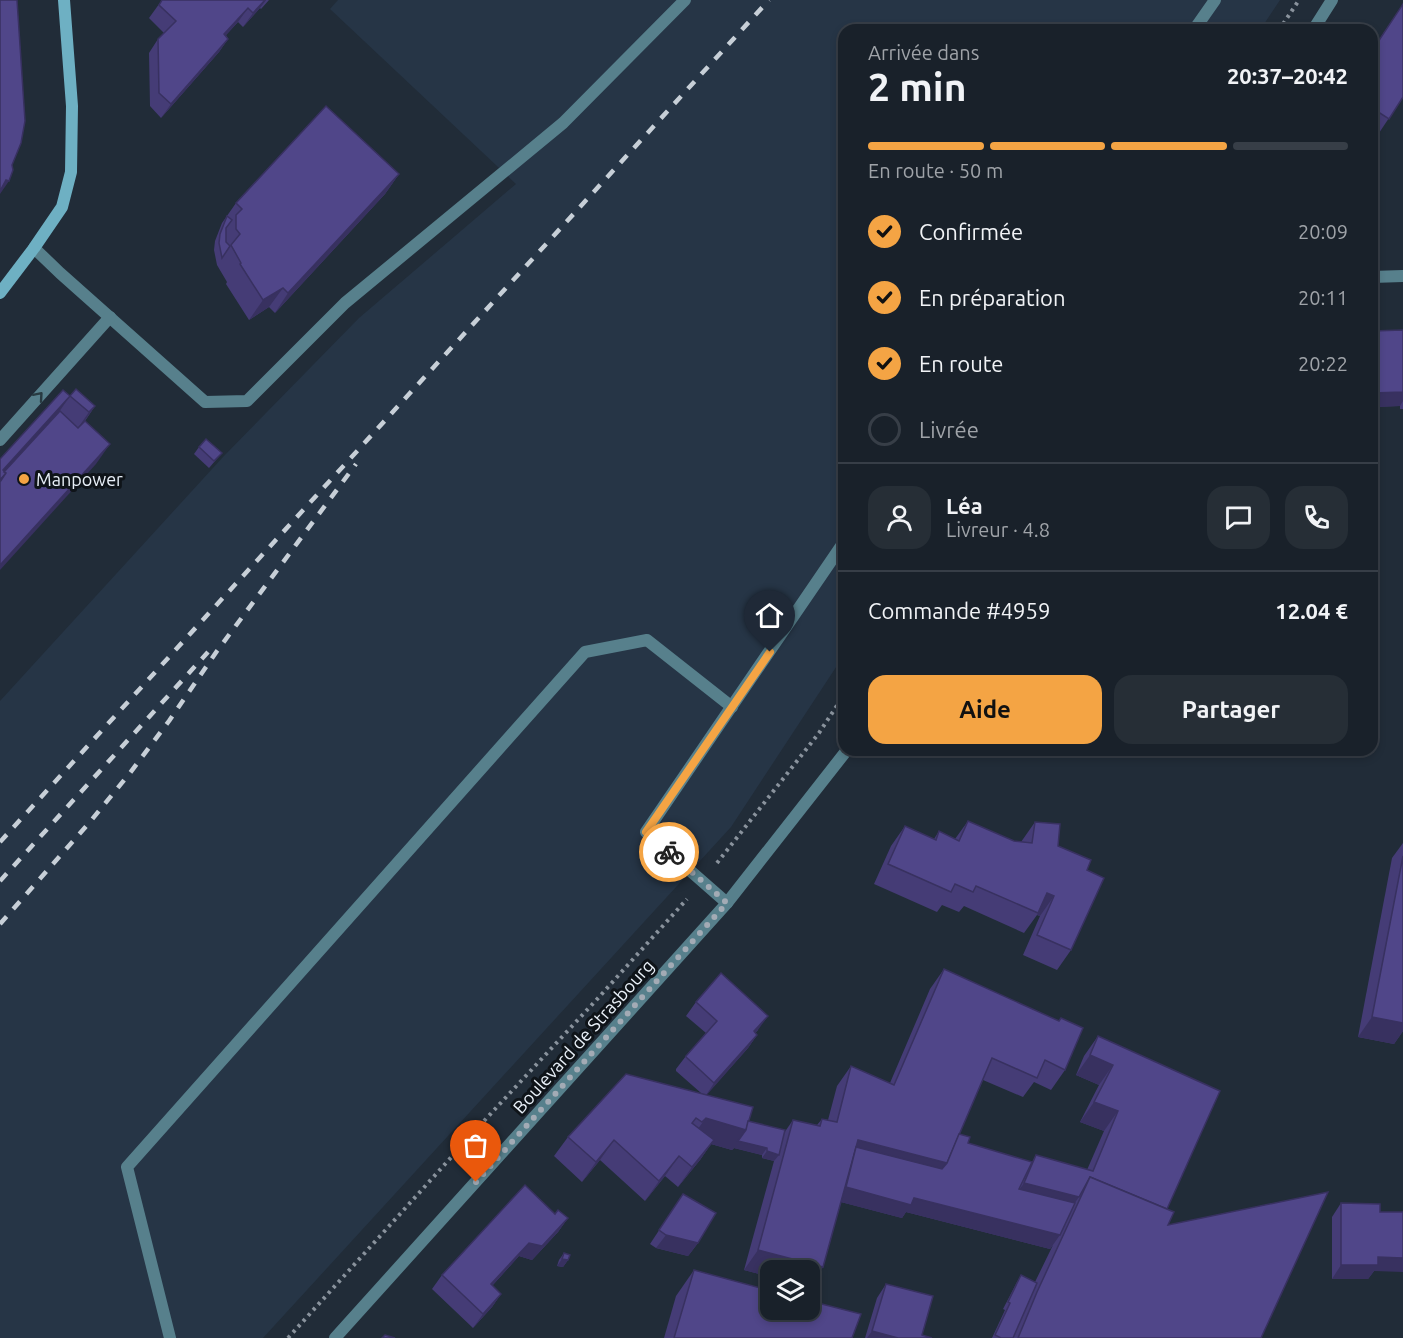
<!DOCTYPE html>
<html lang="fr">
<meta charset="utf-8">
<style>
body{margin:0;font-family:Ubuntu,sans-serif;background:#262e36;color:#f1f3f6;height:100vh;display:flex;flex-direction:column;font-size:22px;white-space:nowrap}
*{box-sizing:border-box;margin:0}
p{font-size:20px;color:#9fa3a8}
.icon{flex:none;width:33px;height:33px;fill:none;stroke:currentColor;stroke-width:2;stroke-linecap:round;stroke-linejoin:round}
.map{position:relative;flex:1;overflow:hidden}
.sheet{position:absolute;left:838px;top:24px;width:540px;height:732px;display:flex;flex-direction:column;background:#19212a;border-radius:18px;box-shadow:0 3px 9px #0003,0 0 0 2px #373e47}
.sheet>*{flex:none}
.buttons{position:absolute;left:760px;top:1260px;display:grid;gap:12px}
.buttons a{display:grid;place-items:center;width:60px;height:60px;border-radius:12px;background:#19212a;box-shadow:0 3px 9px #0003,0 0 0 2px #373e47;font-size:30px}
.pin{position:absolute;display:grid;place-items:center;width:51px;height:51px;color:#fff;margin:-62px -26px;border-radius:50% 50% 50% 0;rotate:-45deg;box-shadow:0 0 6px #0007}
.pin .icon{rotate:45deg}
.courier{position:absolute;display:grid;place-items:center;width:60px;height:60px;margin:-30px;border:4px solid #f4a444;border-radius:50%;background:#fff;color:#222;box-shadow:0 2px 8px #0007}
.overview em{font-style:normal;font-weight:600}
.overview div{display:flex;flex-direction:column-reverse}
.overview{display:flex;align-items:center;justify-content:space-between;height:102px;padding:0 30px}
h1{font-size:39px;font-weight:600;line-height:45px}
.bar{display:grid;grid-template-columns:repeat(4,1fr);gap:9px 6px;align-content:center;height:72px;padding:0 30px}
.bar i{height:8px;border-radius:4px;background:#373e47}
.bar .current{background:#f4a444}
.bar p{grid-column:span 4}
.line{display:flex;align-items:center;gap:15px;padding:0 30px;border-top:2px solid #373e47}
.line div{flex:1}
.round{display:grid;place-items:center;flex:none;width:63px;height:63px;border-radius:18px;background:#262e36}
ol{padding:0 30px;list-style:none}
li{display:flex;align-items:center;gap:18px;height:66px}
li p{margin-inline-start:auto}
li .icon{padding:6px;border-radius:50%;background:#f4a444;color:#111;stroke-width:4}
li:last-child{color:#9fa3a8}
li i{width:33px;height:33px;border:3px solid #373e47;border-radius:50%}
.primary-button{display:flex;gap:12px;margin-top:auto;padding:12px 30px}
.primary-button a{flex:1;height:69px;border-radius:18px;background:#f4a444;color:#111;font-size:24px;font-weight:600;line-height:69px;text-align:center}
.primary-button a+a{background:#262e36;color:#f1f3f6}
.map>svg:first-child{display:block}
</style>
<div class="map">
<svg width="1403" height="1338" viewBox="0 0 1403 1338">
<rect width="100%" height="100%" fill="#212c38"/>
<polygon fill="#263546" points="338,0 1280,0 1260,30 844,30 844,655 731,827 263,1338 0,1338 0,701 223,457 359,318 516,184 330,9"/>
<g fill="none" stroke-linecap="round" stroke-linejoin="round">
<g stroke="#8a939d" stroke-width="4" stroke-dasharray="3 4.5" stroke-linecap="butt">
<polyline points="1279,30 1299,0"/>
<polyline points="717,863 819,733 844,695"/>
<polyline points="288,1338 484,1121 600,996 687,899"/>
</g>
<g stroke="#57808c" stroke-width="12">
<polyline points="1194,30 1215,0"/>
<polyline points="34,248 60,273 205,402 247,401 345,303 563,123 685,0"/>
<polyline points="0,440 110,317"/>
<polyline points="727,903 646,832 844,542"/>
<polyline points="170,1338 127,1167 585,652 647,640 732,707"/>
</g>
<polyline stroke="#57808c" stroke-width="12" points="1372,277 1403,276"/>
<g stroke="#57808c" stroke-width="12">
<polyline points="1313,30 1332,0"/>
<polyline points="335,1338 727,903 847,750"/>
</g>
<polyline stroke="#6eb0c3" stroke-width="12" points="0,293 34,248 62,207 71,172 72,106 64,0"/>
<g stroke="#c7cfd7" stroke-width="4.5" stroke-dasharray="10 10" stroke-linecap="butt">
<polyline points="0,842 769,0"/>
<polyline points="0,881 208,652"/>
<polyline points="0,924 89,823 130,773 169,721 217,651 356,464"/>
</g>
</g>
<g fill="#453c76">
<polygon points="162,0 269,0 261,9 260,8 243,27 238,22 226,35 228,39 219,52 161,118 150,106 149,53 158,39 164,33 149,18"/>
<polygon points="1403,4 1403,97 1379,133 1372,128 1372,50"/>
<polygon points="399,174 385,194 275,313 269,307 249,320 226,284 227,282 217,265 214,250 215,241 222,223 236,203"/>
<polygon points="1403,330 1403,409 1400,409 1400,406 1372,407 1372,331"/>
<polygon points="70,396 95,406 85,421 96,464 0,459"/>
<polygon points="199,447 222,453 209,468 194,454"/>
<polygon points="968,821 1014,841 1021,842 1035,822 1058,846 1087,870 1071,950 1057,970 1023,955 1040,916 1037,915 1024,933 964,906 959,912 942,905 937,912 874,884 891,846 905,826 934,839 939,831 955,839"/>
<polygon points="1403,843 1403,1031 1394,1044 1358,1037 1392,858"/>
<polygon points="944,969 1065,1070 1051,1090 1034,1082 1023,1097 983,1080 959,1134 968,1143 1032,1162 1036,1155 1087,1170 1104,1131 1080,1122 1099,1085 1076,1075 1084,1056 1098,1036 1220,1091 1167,1209 1168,1225 1261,1338 992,1338 1005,1310 1003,1309 1017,1282 1021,1275 1035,1282 1053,1245 1050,1249 906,1212 902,1218 841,1202 823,1267 810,1286 810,1270 771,1270 771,1277 744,1270 774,1161 762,1158 762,1155 734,1148 732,1150 711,1144 700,1160 678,1187 665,1176 645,1201 600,1160 582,1182 554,1156 568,1137 701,1093 676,1071 676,1069 686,1056 706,1033 686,1016 696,1002 758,1030 755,1033 757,1035 748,1048 706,1095 748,1121 784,1133 793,1120 817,1125 822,1119 828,1120 837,1086 851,1066 890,1083 930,989"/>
<polygon points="683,1194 698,1243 688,1256 656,1248 650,1244"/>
<polygon points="1341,1203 1380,1212 1374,1271 1368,1279 1332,1279 1332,1217"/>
<polygon points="555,1214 568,1218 558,1232 532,1260 519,1256 492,1286 501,1294 492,1307 473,1328 432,1289 442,1275"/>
<polygon points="564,1253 568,1260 563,1267 557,1266 559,1260"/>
<polygon points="694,1270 852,1338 664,1338 676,1296"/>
<polygon points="886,1284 922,1335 932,1338 865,1338 877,1298"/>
</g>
<g fill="#383160">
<polygon points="265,0 266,0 260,8 243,27 253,13"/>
<polygon points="248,8 238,22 215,47 224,34"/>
<polygon points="228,39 219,52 161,118 171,104"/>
<polygon points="399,174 385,194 275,313 288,293"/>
<polygon points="6,180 9,181 0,194 0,188"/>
<polygon points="283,288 269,307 249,320 263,300"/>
<polygon points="1403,392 1403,401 1400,406 1372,407 1372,393"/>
<polygon points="70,396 46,431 0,482 0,474 3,470"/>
<polygon points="95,406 71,441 64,448 89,412"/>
<polygon points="110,444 96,464 0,570 0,565"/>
<polygon points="1047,893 1054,896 1040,916 1037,915"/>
<polygon points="768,1016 758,1030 744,1044 754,1031"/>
<polygon points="1372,1017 1403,1023 1403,1031 1394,1044 1358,1037"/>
<polygon points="757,1035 748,1048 705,1097 714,1083"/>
<polygon points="1090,1055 1113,1065 1099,1085 1076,1075"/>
<polygon points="1094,1102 1118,1111 1104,1131 1080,1122"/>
<polygon points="706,1118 746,1130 767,1148 762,1155 734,1148 732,1150 711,1144 700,1160 678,1187 692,1167 688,1142"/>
<polygon points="614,1140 600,1160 582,1182 596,1162"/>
<polygon points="858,1140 947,1163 933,1183 850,1162"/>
<polygon points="767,1151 779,1155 774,1161 762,1158"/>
<polygon points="679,1156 665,1176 645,1201 659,1181"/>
<polygon points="1024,1183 1079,1197 1065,1217 1010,1203"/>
<polygon points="843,1186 914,1198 1060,1235 1050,1249 906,1212 902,1218 833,1200"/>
<polygon points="568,1218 558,1232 532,1260 519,1256 481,1298 491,1284 529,1243"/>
<polygon points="666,1235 698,1243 688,1256 656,1248"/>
<polygon points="758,1250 823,1267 810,1286 810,1270 771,1270 771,1277 744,1270"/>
<polygon points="1378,1257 1403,1258 1403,1272 1374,1271 1368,1279 1332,1279 1341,1265"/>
<polygon points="562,1259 568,1260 563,1267 557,1266"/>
<polygon points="501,1294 492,1307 473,1328 483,1314"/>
<polygon points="872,1331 898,1338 867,1338"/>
</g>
<g fill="#504689" stroke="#383160" stroke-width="1.5">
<polygon points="0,0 17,0 25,121 21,143 12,165 13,170 9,181 6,180 0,191"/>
<polygon points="162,0 265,0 253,13 248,8 224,34 228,39 171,104 159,93 158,39 176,21 159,5"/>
<polygon points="1403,4 1403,97 1389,119 1372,108 1372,51"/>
<polygon points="326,106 399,174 288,293 283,288 263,300 240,264 241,263 231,245 240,234 236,229 236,215 242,209 236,203"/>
<polygon points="227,216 232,220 226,228 226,242 230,246 222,258 219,243 220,234"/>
<polygon points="1403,330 1403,392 1372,393 1372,331"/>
<polygon points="76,389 95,406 89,412 70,396 3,470 6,473 0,480 0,459 63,390 70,396"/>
<polygon points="60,411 78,428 85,421 110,444 0,565 0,482 6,473 4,472"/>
<polygon points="206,439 222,453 214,461 199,447"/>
<polygon points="968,821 1014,841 1032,843 1035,822 1060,824 1058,846 1091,860 1087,870 1104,878 1071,950 1037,935 1054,896 1047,893 1038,913 976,886 973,892 955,884 951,892 888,864 905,826 936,840 939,831 959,841"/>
<polygon points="1403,856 1403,1023 1372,1017"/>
<polygon points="944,969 1059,1021 1061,1018 1083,1028 1065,1070 1045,1060 1037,1078 992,1058 947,1163 858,1140 823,1267 758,1250 793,1120 820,1126 822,1119 837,1122 851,1066 894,1085"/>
<polygon points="721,973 768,1016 754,1031 757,1035 714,1083 686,1057 686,1056 717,1021 696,1002"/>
<polygon points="1098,1036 1220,1091 1167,1209 1090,1177 1079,1197 1024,1183 1036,1155 1093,1171 1118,1111 1094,1102 1113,1065 1090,1055"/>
<polygon points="626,1074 753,1107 746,1130 706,1118 702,1122 696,1118 692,1123 714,1140 692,1167 679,1156 659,1181 614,1140 596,1162 568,1137"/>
<polygon points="748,1121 785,1130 779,1155 767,1151 767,1148 738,1141 746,1130"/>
<polygon points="959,1134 970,1137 968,1143 1032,1162 1019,1189 1075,1203 1060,1235 914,1198 911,1205 846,1187 856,1147 942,1169 947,1163"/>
<polygon points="1090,1177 1174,1212 1168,1225 1328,1192 1261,1338 1018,1338 1037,1292"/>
<polygon points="525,1185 555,1214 558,1210 568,1218 542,1246 529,1243 491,1284 501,1294 483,1314 442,1275"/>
<polygon points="683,1194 716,1213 698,1243 666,1235 659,1230"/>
<polygon points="1341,1203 1380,1204 1380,1212 1403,1212 1403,1258 1378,1257 1378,1265 1341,1265"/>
<polygon points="564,1253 570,1255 568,1260 562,1259"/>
<polygon points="694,1270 771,1291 771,1310 810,1310 810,1301 861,1314 852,1338 674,1338"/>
<polygon points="1021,1275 1037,1283 1013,1338 1001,1338 995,1335 1010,1303 1008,1302"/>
<polygon points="886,1284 933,1296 922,1335 932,1338 898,1338 872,1331"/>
<polygon points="385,1335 395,1338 382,1338"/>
</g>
<defs><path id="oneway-chevron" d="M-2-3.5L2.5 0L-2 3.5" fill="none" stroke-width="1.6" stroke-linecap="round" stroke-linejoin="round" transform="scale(1.5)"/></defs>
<use stroke="#283a41" href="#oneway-chevron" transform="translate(39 396) rotate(-49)"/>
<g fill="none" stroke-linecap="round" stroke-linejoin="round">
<polyline stroke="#a3abb5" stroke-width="6" stroke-dasharray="0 10.8" points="476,1182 727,903 669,852"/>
<polyline stroke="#f4a444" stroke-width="8" points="669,852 646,832 770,652"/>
</g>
<circle fill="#f4a444" stroke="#0f1419" stroke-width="2" cx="24" cy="479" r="6"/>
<g text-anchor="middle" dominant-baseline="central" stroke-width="6" stroke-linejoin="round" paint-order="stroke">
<g font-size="18" fill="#e9f0f8" stroke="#0f1419" text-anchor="start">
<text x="36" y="479">Manpower</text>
</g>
<g font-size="18" fill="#e9f0f8" stroke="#0f1419">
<text transform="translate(583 1036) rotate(-48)">Boulevard de Strasbourg</text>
</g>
</g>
</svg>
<div class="buttons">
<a><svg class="icon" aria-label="layers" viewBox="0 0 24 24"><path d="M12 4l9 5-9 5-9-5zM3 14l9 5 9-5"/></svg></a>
</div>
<div class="pin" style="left:476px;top:1182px;background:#ea580c"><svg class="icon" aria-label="bag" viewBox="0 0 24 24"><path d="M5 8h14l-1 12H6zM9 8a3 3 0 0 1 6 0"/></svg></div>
<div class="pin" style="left:770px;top:652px;background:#1f2937"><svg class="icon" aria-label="home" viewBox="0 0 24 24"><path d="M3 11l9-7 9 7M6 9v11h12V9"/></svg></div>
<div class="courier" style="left:669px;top:852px"><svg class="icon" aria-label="bike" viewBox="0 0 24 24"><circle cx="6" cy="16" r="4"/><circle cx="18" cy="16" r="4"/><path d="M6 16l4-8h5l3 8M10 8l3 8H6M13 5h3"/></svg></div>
<section class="sheet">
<div class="overview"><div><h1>2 min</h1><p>Arrivée dans</p></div><em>20:37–20:42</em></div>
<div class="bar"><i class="current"></i><i class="current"></i><i class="current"></i><i></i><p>En route · 50 m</p></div>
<ol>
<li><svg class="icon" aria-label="check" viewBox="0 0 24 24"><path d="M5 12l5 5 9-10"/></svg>Confirmée<p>20:09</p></li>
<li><svg class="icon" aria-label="check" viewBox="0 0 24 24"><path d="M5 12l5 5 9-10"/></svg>En préparation<p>20:11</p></li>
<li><svg class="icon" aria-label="check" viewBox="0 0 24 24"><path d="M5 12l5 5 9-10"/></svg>En route<p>20:22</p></li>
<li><i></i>Livrée</li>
</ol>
<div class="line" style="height:108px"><a class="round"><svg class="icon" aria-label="person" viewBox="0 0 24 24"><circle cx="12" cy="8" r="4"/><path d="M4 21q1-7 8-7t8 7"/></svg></a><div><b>Léa</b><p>Livreur · 4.8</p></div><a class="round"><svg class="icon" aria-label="chat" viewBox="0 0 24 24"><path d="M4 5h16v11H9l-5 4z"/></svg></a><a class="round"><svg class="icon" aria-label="phone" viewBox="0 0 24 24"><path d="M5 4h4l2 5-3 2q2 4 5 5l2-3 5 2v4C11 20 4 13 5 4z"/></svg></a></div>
<div class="line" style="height:78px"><div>Commande #4959</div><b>12.04 €</b></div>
<div class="primary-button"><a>Aide</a><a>Partager</a></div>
</section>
</div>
